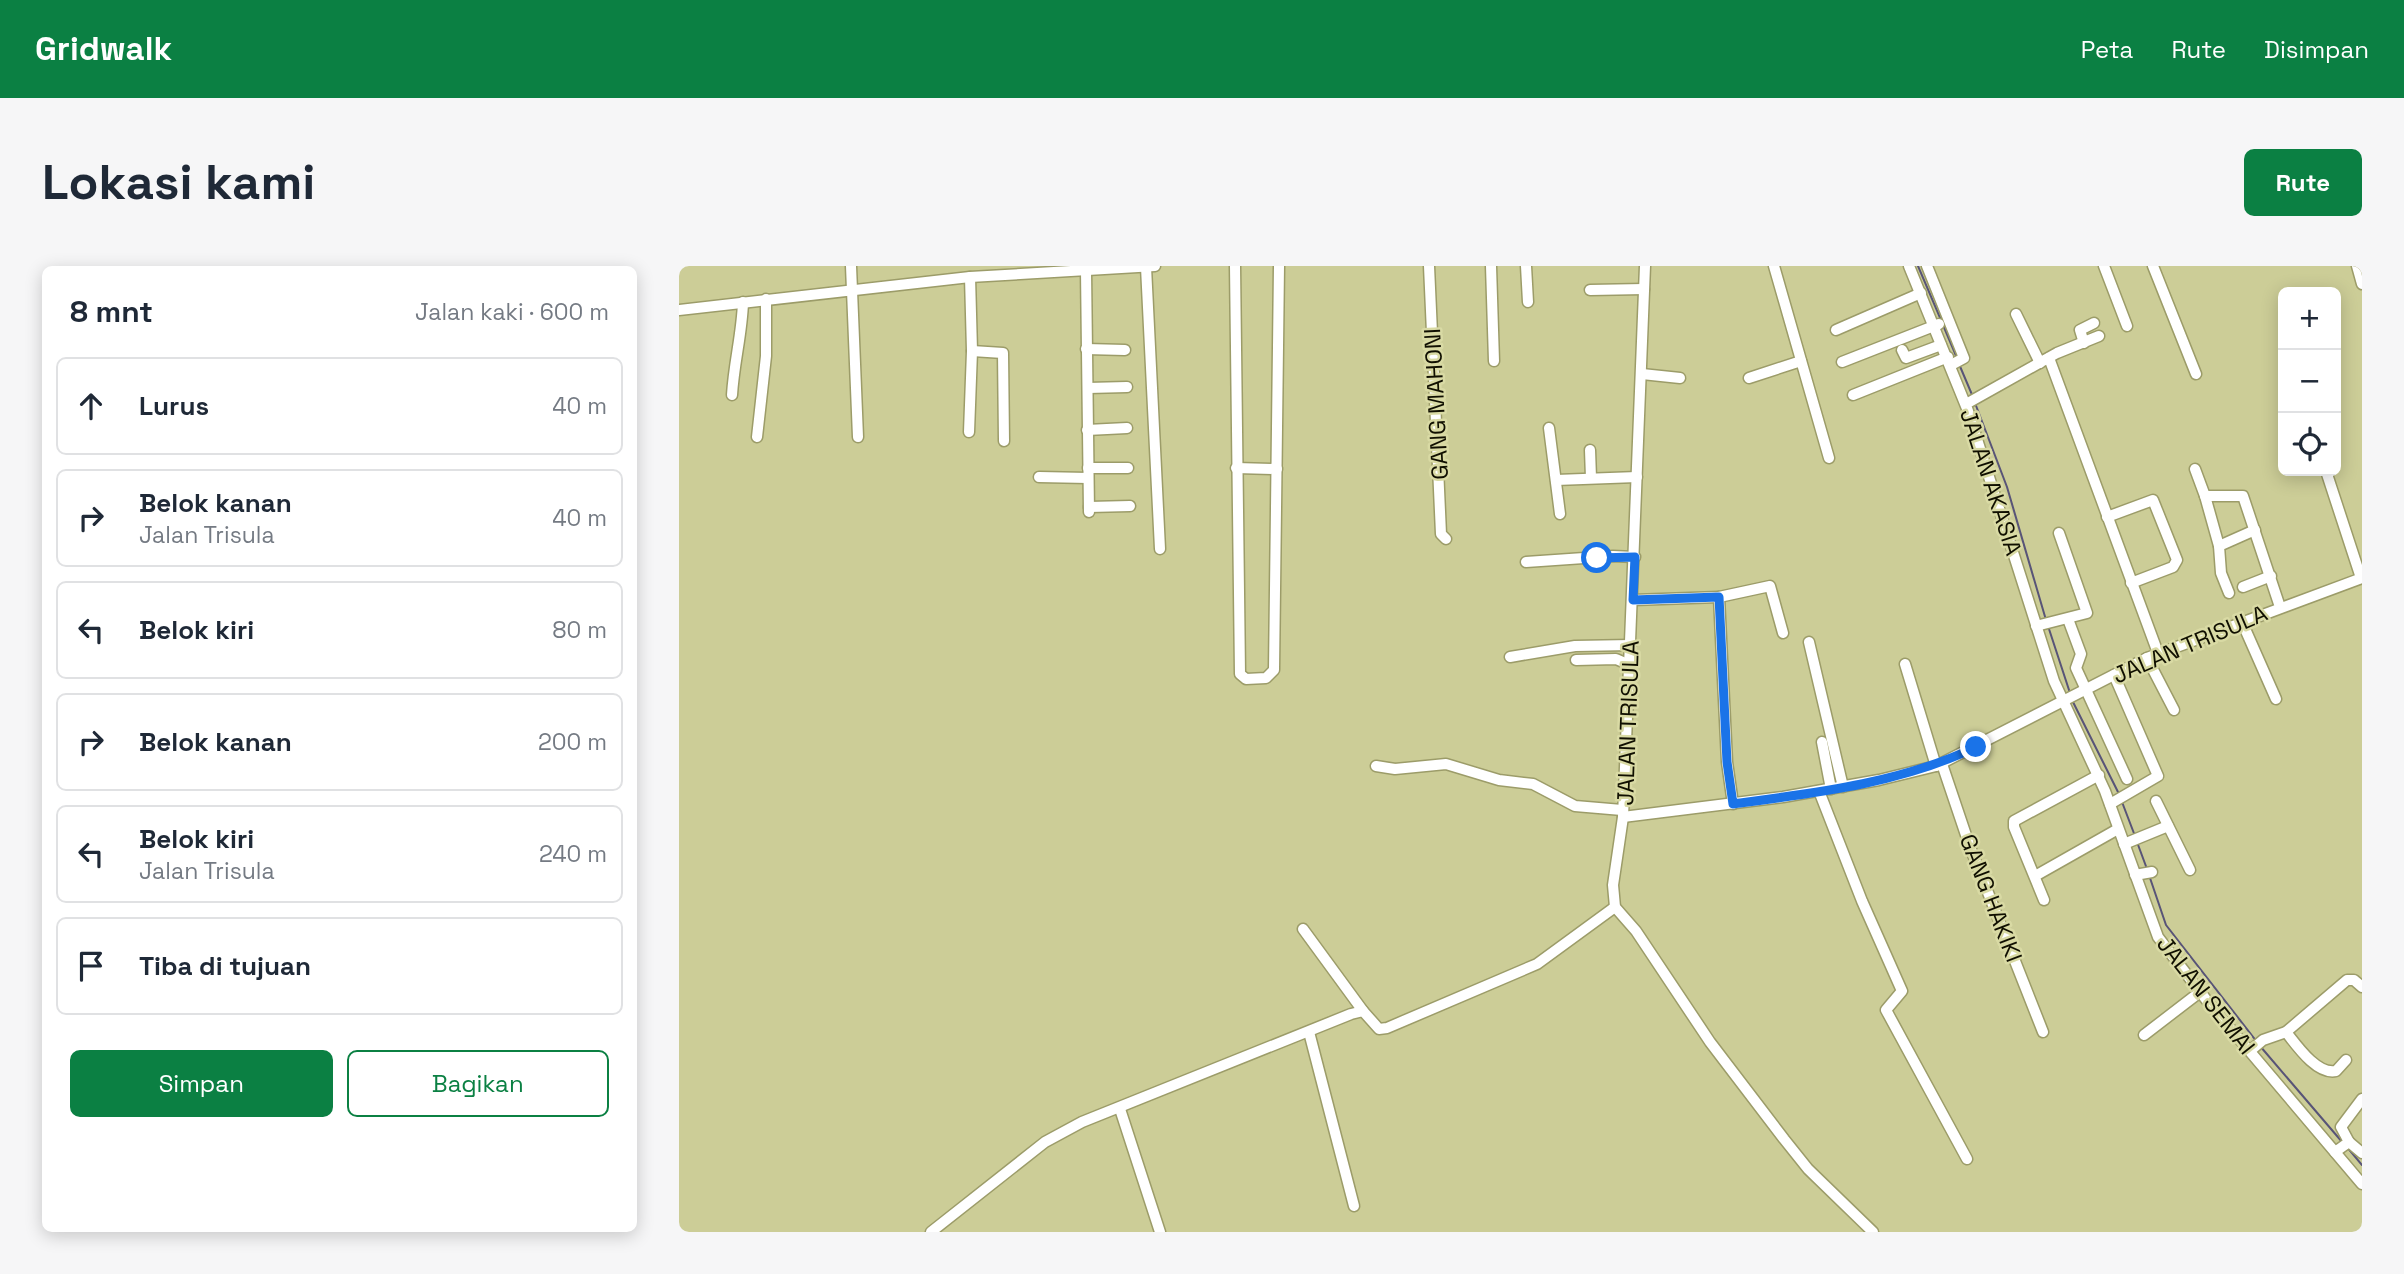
<!DOCTYPE html>
<html lang="id">
<head>
<meta charset="utf-8">
<style>
  body { margin:0; font-family:"Space Grotesk",sans-serif; background:#f6f6f7; color:#1f2937 }
  .controls { position:absolute; right:21px; top:21px; display:grid; overflow:hidden; border-radius:10px; box-shadow:0 4px 18px #0003 }
  .controls button { width:63px; height:63px; display:grid; place-items:center; padding:0; border:0; border-bottom:2px solid #e0e1e3; background:#fff; color:#1f2937; font:35px sans-serif }
  .stop { position:absolute; width:21px; height:21px; margin:-16px; border:5px solid #1a73e8; border-radius:50%; background:#fff }
  .stop.end { background:#1a73e8; border-color:#fff; box-shadow:0 2px 7px #0008 }
  .list { margin:0; padding:0; list-style:none }
  h2 { display:flex; justify-content:space-between; align-items:center; height:91px; margin:0; padding:0 28px; font-size:30px }
  h2 small { font-size:23px; font-weight:400; color:#747a83 }
  .list li { display:grid; grid-template-columns:46px 1fr auto; gap:21px; align-items:center; box-sizing:border-box; height:98px; margin:0 14px 14px; padding:0 14px; border:2px solid #e0e1e3; border-radius:10px }
  .list b { display:block; font-size:26px; white-space:nowrap }
  .list p { margin:0; font-size:23px; white-space:nowrap; color:#747a83 }
  .list em { font-size:23px; font-style:normal; color:#747a83 }
  .actions { display:flex; gap:14px; padding:21px 28px }
  .actions a { flex:1; padding:16px 0; border:2px solid #0b8043; border-radius:10px; text-align:center; font-size:24px; color:#0b8043 }
  .actions .main { background:#0b8043; color:#fff }
  .icon { flex:none; width:38px; height:38px; fill:none; stroke:currentColor; stroke-width:2; stroke-linecap:round; stroke-linejoin:round }
  .map { position:relative; flex:none; width:1683px; height:966px; overflow:hidden; border-radius:10px }
  header { display:flex; align-items:center; gap:42px; box-sizing:border-box; height:98px; padding:0 35px; background:#0b8043; color:#fff }
  header strong { font-size:33px }
  nav { display:flex; gap:38px; margin-inline-start:auto; font-size:24px }
  .intro { display:flex; align-items:center; justify-content:space-between; box-sizing:border-box; height:168px; padding:0 42px }
  h1 { margin:0; font-size:49px }
  .button { padding:18px 32px; border-radius:10px; background:#0b8043; color:#fff; font-size:24px; font-weight:700 }
  main { display:flex; gap:42px; padding:0 42px }
  aside { flex:1; background:#fff; border-radius:10px; box-shadow:0 4px 18px #0003 }
  .map>svg:first-child { display:block }
  .lines { fill:none; stroke-linecap:round; stroke-linejoin:round }
  .stream { stroke:#585477; stroke-width:2 }
  .minor-casing { stroke:#9c9c69; stroke-width:13 }
  .minor { stroke:#fff; stroke-width:10 }
  .route { stroke:#1a73e8; stroke-width:9 }
  .labels { text-anchor:middle; dominant-baseline:central; stroke-width:5; stroke-linejoin:round; paint-order:stroke }
  .street-label { font-size:23px; fill:#100f00; stroke:#d9daa4 }
</style>
</head>
<body>
<header>
<strong>Gridwalk</strong>
<nav><a>Peta</a><a>Rute</a><a>Disimpan</a></nav>
</header>
<div class="intro"><h1>Lokasi kami</h1><a class="button">Rute</a></div>
<main>
<aside>
<h2>8 mnt<small>Jalan kaki · 600 m</small></h2>
<ul class="list">
<li><svg class="icon" aria-label="ahead" viewBox="0 0 24 24"><path d="M12 20V5M6 11l6-6 6 6"/></svg><div><b>Lurus</b></div><em>40 m</em></li>
<li><svg class="icon" aria-label="right" viewBox="0 0 24 24"><path d="M7 20v-9h11M14 6l5 5-5 5"/></svg><div><b>Belok kanan</b><p>Jalan Trisula</p></div><em>40 m</em></li>
<li><svg class="icon" aria-label="left" viewBox="0 0 24 24"><path d="M17 20v-9H6M10 6l-5 5 5 5"/></svg><div><b>Belok kiri</b></div><em>80 m</em></li>
<li><svg class="icon" aria-label="right" viewBox="0 0 24 24"><path d="M7 20v-9h11M14 6l5 5-5 5"/></svg><div><b>Belok kanan</b></div><em>200 m</em></li>
<li><svg class="icon" aria-label="left" viewBox="0 0 24 24"><path d="M17 20v-9H6M10 6l-5 5 5 5"/></svg><div><b>Belok kiri</b><p>Jalan Trisula</p></div><em>240 m</em></li>
<li><svg class="icon" aria-label="arrive" viewBox="0 0 24 24"><path d="M6 21V4h12l-3 4 3 4H6"/></svg><div><b>Tiba di tujuan</b></div></li>
</ul>
<div class="actions"><a class="main">Simpan</a><a>Bagikan</a></div>
</aside>
<div class="map">
<svg width="1683" height="966" viewBox="0 0 1683 966">
  <rect width="100%" height="100%" fill="#cccd97"/>
  <g class="lines">
    <g class="stream">
      <polyline points="1239,0 1262,54"/>
      <polyline points="1264,59 1278,92"/>
      <polyline points="1280,98 1294,131"/>
      <polyline points="1296,137 1328,221 1367,354"/>
      <polyline points="1370,363 1391,427"/>
      <polyline points="1394,436 1440,528"/>
      <polyline points="1443,536 1456,570"/>
      <polyline points="1458,576 1468,603"/>
      <polyline points="1471,612 1487,659 1578,776"/>
      <polyline points="1581,780 1664,877"/>
      <polyline points="1668,881 1683,899"/>
    </g>
    <defs>
      <g id="minor">
        <polyline points="172,0 179,171"/>
        <polyline points="556,0 561,408 567,413 587,412 595,404 600,0"/>
        <polyline points="750,0 762,268 767,273"/>
        <polyline points="812,0 815,95"/>
        <polyline points="847,0 849,36"/>
        <polyline points="966,0 944,551 934,619 936,641 957,665 1031,776 1105,873 1129,903 1194,966"/>
        <polyline points="1095,0 1150,192"/>
        <polyline points="1230,0 1289,145 1375,415 1426,525 1479,671 1529,736 1683,918"/>
        <polyline points="1248,0 1285,92 1272,99"/>
        <polyline points="1425,0 1448,60"/>
        <polyline points="1474,0 1517,108"/>
        <polyline points="1678,0 1683,18"/>
        <polyline points="467,1 481,283"/>
        <polyline points="407,5 410,246"/>
        <polyline points="911,24 965,23"/>
        <polyline points="0,44 291,11 476,0"/>
        <polyline points="1337,48 1361,97"/>
        <polyline points="1157,64 1242,27"/>
        <polyline points="1405,77 1401,64 1415,57"/>
        <polyline points="407,83 446,84"/>
        <polyline points="1223,84 1227,92 1262,79"/>
        <polyline points="293,85 324,87 325,175"/>
        <polyline points="1370,92 1479,387"/>
        <polyline points="1163,96 1260,58"/>
        <polyline points="963,108 1001,112"/>
        <polyline points="1070,112 1122,95"/>
        <polyline points="409,122 448,121"/>
        <path d="M53,129c2,-33 10,-61 11,-93"/>
        <polyline points="1174,129 1269,91"/>
        <polyline points="1287,138 1378,87 1420,70"/>
        <polyline points="870,162 881,248"/>
        <polyline points="408,164 448,162"/>
        <polyline points="290,166 293,85 291,11"/>
        <polyline points="78,171 87,90 87,33"/>
        <polyline points="911,184 912,212"/>
        <polyline points="409,202 449,202"/>
        <polyline points="557,202 598,203"/>
        <polyline points="1516,203 1526,230 1564,230 1601,341"/>
        <polyline points="1647,205 1682,312"/>
        <polyline points="360,211 409,212"/>
        <polyline points="877,214 958,211"/>
        <polyline points="1526,230 1540,280"/>
        <polyline points="410,241 451,240"/>
        <polyline points="1428,251 1474,234 1498,294 1494,301 1452,317"/>
        <polyline points="847,296 934,290 956,291"/>
        <polyline points="1564,321 1592,310"/>
        <polyline points="1550,327 1542,307 1540,280 1576,264"/>
        <polyline points="1040,331 1048,496 1054,538"/>
        <polyline points="954,334 1040,331 1091,320 1104,367"/>
        <polyline points="1389,353 1402,388 1397,402 1448,513"/>
        <polyline points="1563,356 1597,433"/>
        <polyline points="1357,360 1408,347 1380,267"/>
        <polyline points="1130,376 1164,521"/>
        <polyline points="831,391 896,380 952,379"/>
        <polyline points="1468,392 1495,444"/>
        <polyline points="897,394 937,393 951,399"/>
        <polyline points="1226,398 1257,500"/>
        <polyline points="1143,476 1152,523"/>
        <polyline points="1263,498 1291,581 1364,766"/>
        <polyline points="697,500 716,503 767,498 820,514 854,518 896,540 943,544"/>
        <polyline points="1140,525 1183,635 1223,725 1207,744 1288,893"/>
        <polyline points="1477,535 1511,604"/>
        <polyline points="1431,538 1479,510 1435,409"/>
        <polyline points="944,551 1104,531 1200,514 1257,500 1468,392 1683,312"/>
        <polyline points="1445,578 1489,560"/>
        <polyline points="1456,609 1473,606"/>
        <polyline points="1356,610 1439,563"/>
        <polyline points="1365,634 1335,561 1335,555 1420,509"/>
        <polyline points="624,663 684,745"/>
        <polyline points="630,766 675,940"/>
        <path d="M1607,766c11,14 31,43 50,39l10,-11"/>
        <polyline points="1465,769 1521,726"/>
        <polyline points="1571,785 1584,774 1607,766 1668,714 1675,714 1683,721"/>
        <polyline points="441,843 481,966"/>
        <polyline points="1670,876 1683,887"/>
        <polyline points="1656,886 1670,876 1662,861 1683,833"/>
        <polyline points="252,966 366,876 403,856 672,748 684,745 700,763 708,762 858,698 936,641"/>
      </g>
    </defs>
    <use href="#minor" class="minor-casing"/>
    <use href="#minor" class="minor"/>
  </g>
  <g class="lines">
    <path class="route" d="M918,292l38,-1 -2,43 86,-3 8,165 6,42c83,-11 168,-21 243,-57"/>
  </g>
  <g class="labels">
    <g class="street-label">
      <text transform="translate(757 138) rotate(-93)">GANG MAHONI</text>
      <text transform="translate(1312 216) rotate(72)">JALAN AKASIA</text>
      <text transform="translate(1511 378) rotate(-23)">JALAN TRISULA</text>
      <text transform="translate(949 457) rotate(-88)">JALAN TRISULA</text>
      <text transform="translate(1312 632) rotate(69)">GANG HAKIKI</text>
      <text transform="translate(1527 729) rotate(52)">JALAN SEMAI</text>
    </g>
  </g>
</svg>
<div class="controls">
<button>+</button>
<button>−</button>
<button><svg class="icon" aria-label="locate" viewBox="0 0 24 24"><circle cx="12" cy="12" r="6"/><path d="M12 2v4M12 18v4M2 12h4M18 12h4"/></svg></button>
</div>
<div class="stop" style="left:918px;top:292px"></div>
<div class="stop end" style="left:1297px;top:481px"></div>
</div>
</main>
</body>
</html>
